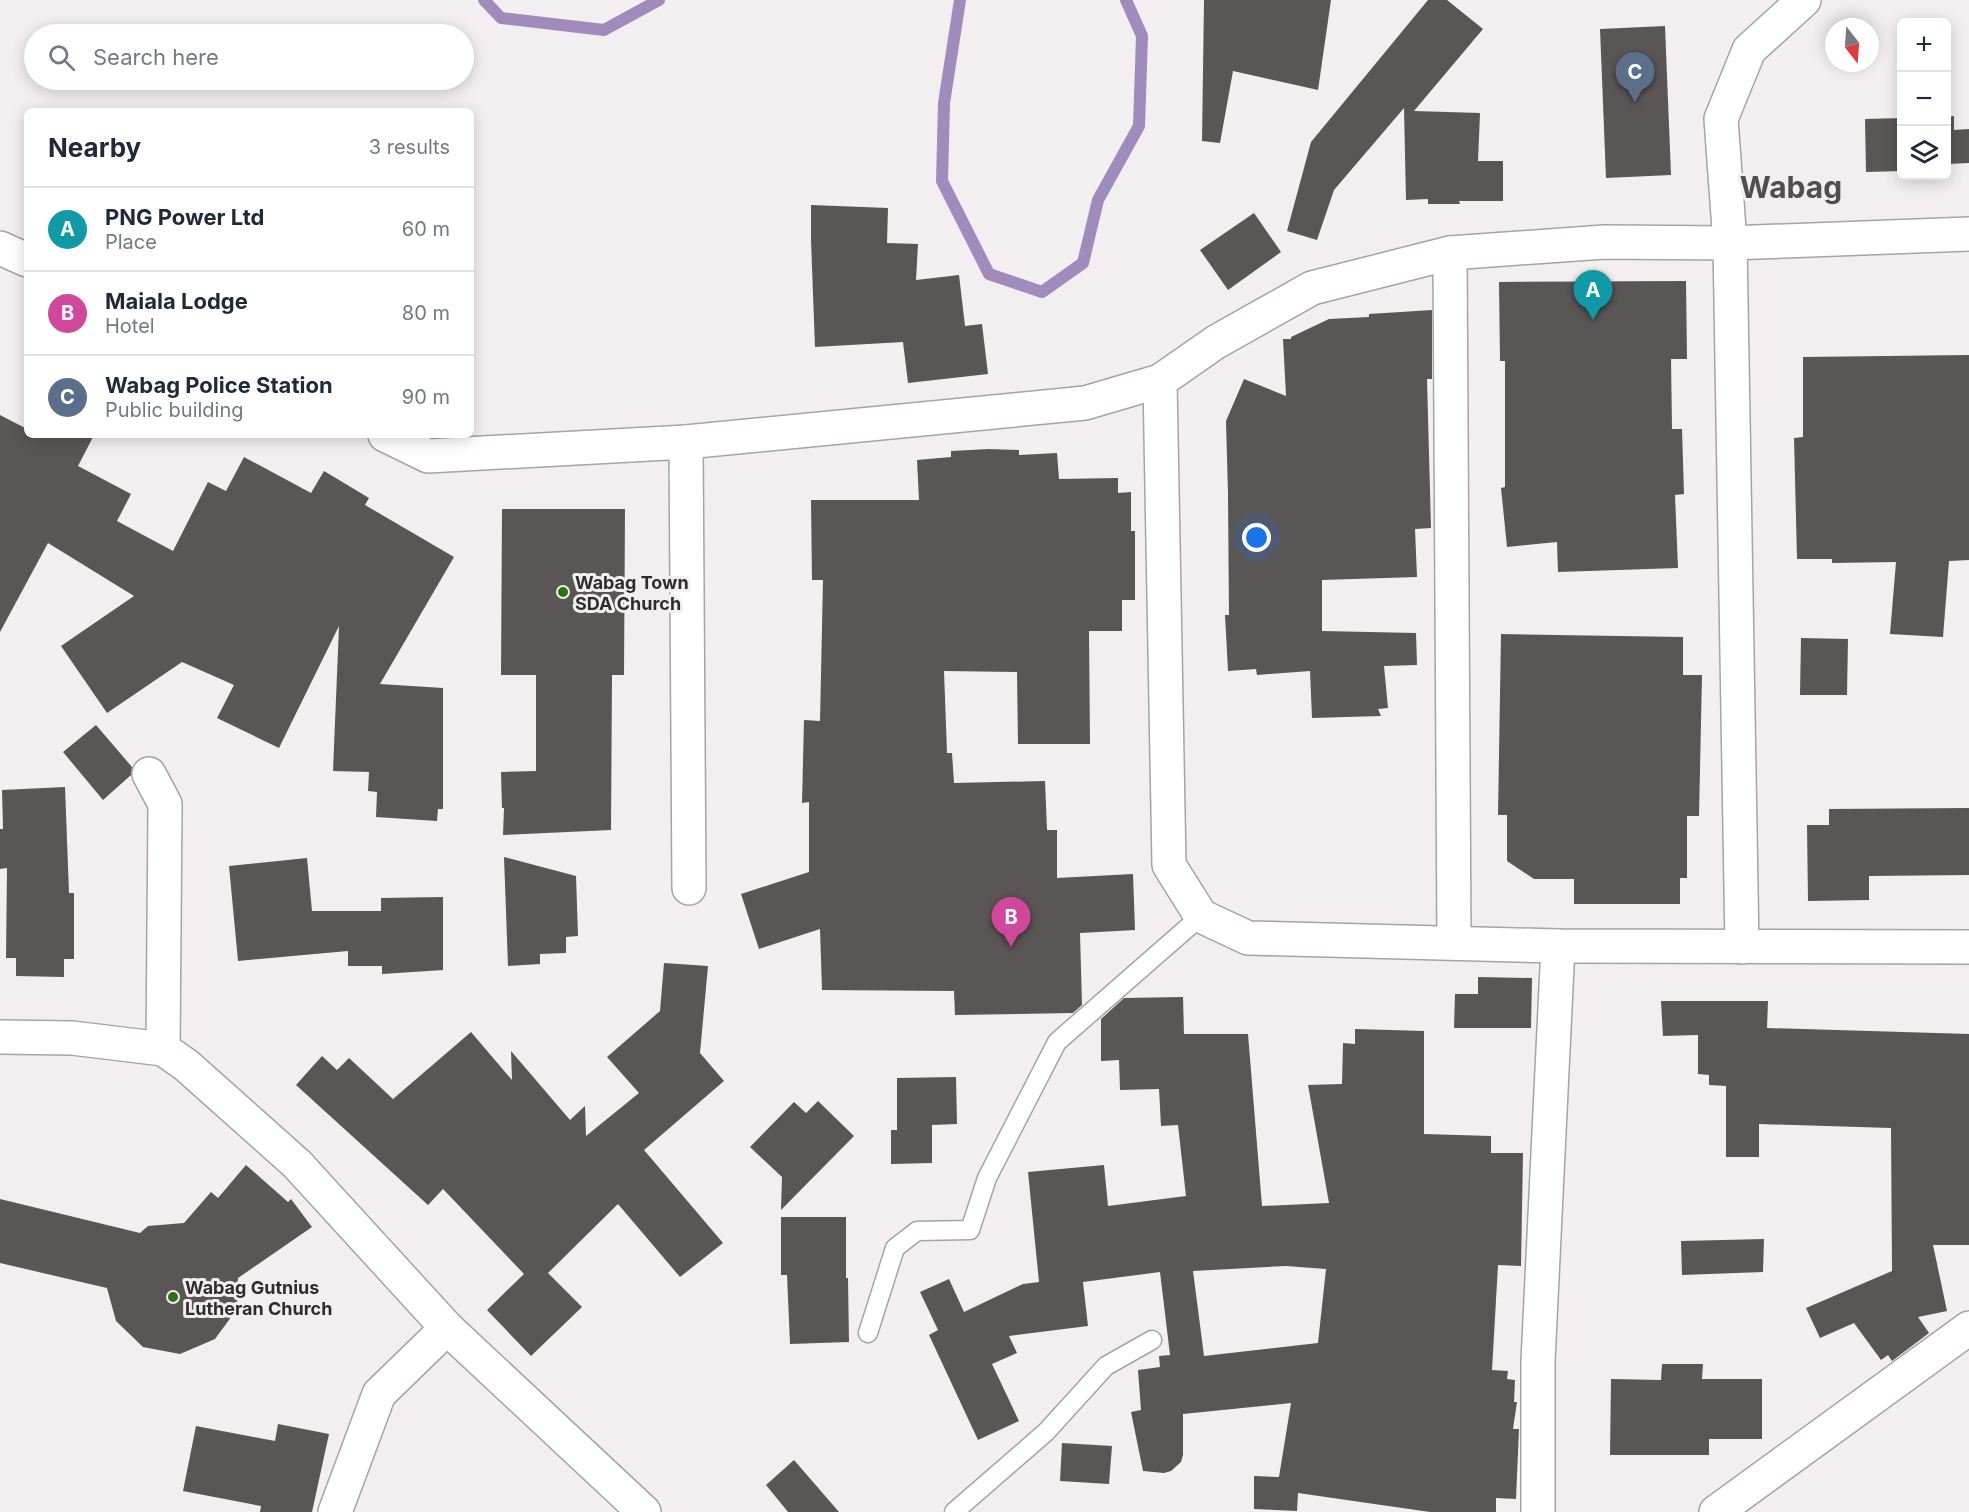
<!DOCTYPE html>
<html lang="en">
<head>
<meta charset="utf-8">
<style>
  body { margin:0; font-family:Inter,sans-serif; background:#f6f6f7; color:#1f2937 }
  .controls { position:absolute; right:18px; top:18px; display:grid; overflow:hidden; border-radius:9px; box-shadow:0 3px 15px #0003 }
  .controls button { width:54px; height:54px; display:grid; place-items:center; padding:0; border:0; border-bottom:2px solid #e0e1e3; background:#fff; color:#1f2937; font:30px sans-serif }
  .compass { position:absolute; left:1825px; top:18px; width:54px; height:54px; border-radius:50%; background:#fff; box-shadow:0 3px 15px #0003; rotate:163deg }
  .you { position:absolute; left:1257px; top:538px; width:21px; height:21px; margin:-15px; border:4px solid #fff; border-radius:50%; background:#1a73e8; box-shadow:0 0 0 9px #1a73e833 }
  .badge { display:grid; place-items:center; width:39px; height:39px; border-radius:50%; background:#7c3aed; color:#fff; font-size:20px; font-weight:700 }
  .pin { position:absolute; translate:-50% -50px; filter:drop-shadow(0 2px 3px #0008) }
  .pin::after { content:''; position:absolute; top:32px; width:21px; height:18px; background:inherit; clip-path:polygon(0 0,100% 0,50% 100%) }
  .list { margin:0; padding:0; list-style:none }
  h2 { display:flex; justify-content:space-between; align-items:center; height:78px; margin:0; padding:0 24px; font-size:26px }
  h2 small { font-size:20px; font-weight:400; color:#747a83 }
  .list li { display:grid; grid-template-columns:39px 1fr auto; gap:18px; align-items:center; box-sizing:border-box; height:84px; padding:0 24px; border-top:2px solid #e0e1e3 }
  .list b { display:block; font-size:22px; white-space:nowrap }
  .list p { margin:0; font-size:20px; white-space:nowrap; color:#747a83 }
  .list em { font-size:20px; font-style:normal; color:#747a83 }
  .icon { flex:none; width:33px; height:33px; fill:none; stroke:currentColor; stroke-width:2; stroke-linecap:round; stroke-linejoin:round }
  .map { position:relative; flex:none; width:1969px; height:1512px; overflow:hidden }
  .search { position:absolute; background:#fff; box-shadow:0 3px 15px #0003; left:24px; top:24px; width:450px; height:66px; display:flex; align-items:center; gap:15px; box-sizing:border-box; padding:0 21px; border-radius:33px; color:#747a83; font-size:22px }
  .panel { position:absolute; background:#fff; box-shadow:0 3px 15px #0003; left:24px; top:108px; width:450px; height:330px; border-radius:9px }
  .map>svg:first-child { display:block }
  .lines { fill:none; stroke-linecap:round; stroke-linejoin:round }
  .stream { stroke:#9f8cbd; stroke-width:12 }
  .building { fill:#595655; fill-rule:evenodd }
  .service-casing { stroke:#a7a3a4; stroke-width:21 }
  .minor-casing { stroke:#a7a3a4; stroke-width:36 }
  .tertiary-casing { stroke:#a7a3a4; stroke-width:36 }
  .service { stroke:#fff; stroke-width:18 }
  .minor { stroke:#fff; stroke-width:33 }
  .tertiary { stroke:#fff; stroke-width:33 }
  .poi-dot { fill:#2d7312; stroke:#f3eff0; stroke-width:2 }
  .labels { text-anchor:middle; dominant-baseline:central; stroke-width:6; stroke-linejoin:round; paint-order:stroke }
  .poi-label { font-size:18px; font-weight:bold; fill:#2e2d2d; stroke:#f3eff0; text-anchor:start }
  .town-label { font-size:30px; font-weight:bold; fill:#514e4f; stroke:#f3eff0 }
</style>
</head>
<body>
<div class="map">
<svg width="1969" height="1512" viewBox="0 0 1969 1512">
  <rect width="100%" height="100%" fill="#f3eff0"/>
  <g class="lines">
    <g class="stream">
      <polyline points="484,0 501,18 604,30 659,0"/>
      <polyline points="960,0 944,103 942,181 989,274 1042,292 1083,263 1098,200 1139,126 1142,36 1126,0"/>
    </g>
  </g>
  <g class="building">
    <polygon points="1204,0 1331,0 1318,90 1233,71 1220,143 1202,141"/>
    <polygon points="1428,0 1447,0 1483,29 1414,111 1480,113 1478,161 1503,161 1503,201 1459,201 1460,204 1428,204 1428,199 1406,200 1404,108 1334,190 1317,240 1287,231 1311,142"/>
    <polygon points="1665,26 1671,175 1606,178 1600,29"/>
    <polygon points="1954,116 1954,130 1969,129 1969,163 1947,164 1947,117"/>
    <polygon points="1902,118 1902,171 1866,172 1865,119"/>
    <polygon points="811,205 888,208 887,243 918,244 916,280 959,275 965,326 982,324 988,374 908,383 903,342 815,347 811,240"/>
    <polygon points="1254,213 1281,252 1228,290 1200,250"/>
    <polygon points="1686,281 1687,359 1671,359 1672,429 1682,429 1684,494 1675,495 1678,568 1558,572 1557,542 1507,547 1501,488 1505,487 1505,361 1500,361 1499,282"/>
    <polygon points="1432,310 1432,379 1427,379 1431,528 1415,529 1417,577 1322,580 1322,631 1416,633 1417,665 1384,666 1388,708 1378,709 1381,716 1312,718 1310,671 1257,675 1256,669 1228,671 1225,615 1229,615 1228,494 1226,421 1244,379 1286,396 1283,339 1291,339 1291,337 1329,319 1369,317 1369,314"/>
    <polygon points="1969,355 1969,560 1949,561 1943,637 1890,634 1896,562 1832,563 1832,559 1797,559 1794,438 1803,437 1803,357"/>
    <polygon points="0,415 27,429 27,435 94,435 78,466 131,494 117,521 173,551 208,482 226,491 244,457 311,493 324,471 369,498 365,505 454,557 380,684 443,688 443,809 438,809 437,821 376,817 377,792 368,791 369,772 333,771 339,626 279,748 217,718 234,685 182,662 107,713 61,646 134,596 48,543 0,632"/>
    <polygon points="989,449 1019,450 1019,455 1057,453 1059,479 1118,478 1118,493 1131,492 1131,531 1135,531 1135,600 1122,600 1122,631 1089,631 1090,744 1018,744 1017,672 944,671 947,753 952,753 954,783 1045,781 1047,830 1057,830 1057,878 1133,874 1135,930 1080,933 1082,1005 1073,1013 955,1015 954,991 822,990 820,929 759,949 741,894 809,872 809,802 802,803 804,720 820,721 823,580 812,580 811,500 919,500 917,460 951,457 951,451"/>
    <polygon points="502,509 625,509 624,675 612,675 611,830 503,835 504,808 502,808 501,772 536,771 536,675 501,675"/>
    <polygon points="1501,634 1683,637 1683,675 1702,675 1699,816 1687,816 1687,878 1680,878 1680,904 1574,904 1574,879 1534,879 1507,861 1507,815 1498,815"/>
    <polygon points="1801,638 1848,639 1847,695 1800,695"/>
    <polygon points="96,725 132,767 131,775 103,800 63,752"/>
    <polygon points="65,787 69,893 74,893 74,959 64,959 64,977 16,976 16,958 6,958 7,868 0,869 0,829 3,829 2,790"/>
    <polygon points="1969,808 1969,875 1869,876 1869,900 1808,901 1807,825 1829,825 1829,809"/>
    <polygon points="504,857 576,876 578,936 566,937 566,953 540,954 540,964 508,966"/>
    <polygon points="307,858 312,911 381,911 381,898 443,897 443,970 382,974 382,966 348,966 348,951 238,961 229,866"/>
    <polygon points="664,963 708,966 700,1053 724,1081 644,1150 723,1243 680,1277 618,1204 548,1273 582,1307 531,1356 487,1310 524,1274 443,1189 428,1205 296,1085 322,1056 337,1070 349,1058 393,1099 471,1032 512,1080 511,1051 570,1120 585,1106 586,1136 639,1093 607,1057 660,1011"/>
    <polygon points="1478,977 1532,978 1531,1028 1454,1028 1455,994 1478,994"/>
    <path d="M1183,997l1,37h64l14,172 67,-3 -21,-118 34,-1 1,-41 12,1v-15l69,2v103l67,2v17h32l-2,113 -23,-1 -6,105 16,1 -1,8 8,1 -1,22h3l-4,27h6l-3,70 -20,-1v14h-66l-132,-19 -1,18 -43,-2v-33l25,1 12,-74 -108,11v41l-2,7 -10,9 -7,2 -21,-2 -12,-59 10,-2 -3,-40 22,-3 -1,-11 11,-1 -10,-83 -77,10 5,44 -79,10 8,17 -25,11 27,57 -41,19 -49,-105 9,-5 -18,-38 29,-13 15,33 59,-28 16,-2 -11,-110 76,-7 4,41 78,-10 -8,-71 -17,1 -2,-37 -39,1 -1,-30 -18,1v-42l23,-21zM1286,1266l40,3 -8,74 -114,13 -11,-85z"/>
    <polygon points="1661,1001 1768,1001 1767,1028 1969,1034 1969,1245 1933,1245 1947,1311 1918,1317 1929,1333 1892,1361 1888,1355 1881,1360 1854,1323 1820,1338 1806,1308 1892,1271 1891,1128 1759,1124 1759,1157 1726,1157 1726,1086 1709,1085 1709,1075 1698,1074 1698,1035 1663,1036"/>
    <polygon points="956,1077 957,1124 932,1125 932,1163 891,1164 891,1130 897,1130 897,1078"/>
    <polygon points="818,1101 854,1136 781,1210 782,1177 750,1147 794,1102 806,1113"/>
    <polygon points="246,1165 288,1202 291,1199 312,1227 238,1278 237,1309 215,1339 180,1354 143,1347 116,1321 107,1288 0,1263 0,1199 140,1233 148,1226 184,1223 211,1192 218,1198"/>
    <polygon points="781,1217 846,1217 846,1278 848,1278 849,1342 790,1344 787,1275 781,1275"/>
    <polygon points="1764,1239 1763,1272 1682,1275 1681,1241"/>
    <polygon points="1662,1364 1703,1364 1702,1379 1762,1379 1762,1439 1709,1439 1709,1455 1610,1455 1611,1379 1661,1380"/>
    <polygon points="278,1424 329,1434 312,1512 260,1512 261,1506 183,1491 196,1426 275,1441"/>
    <polygon points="1062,1443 1112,1446 1109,1484 1060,1481"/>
    <polygon points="794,1460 839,1512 788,1512 766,1485"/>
  </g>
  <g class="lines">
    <defs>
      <g id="service">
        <polyline points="868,1333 895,1248 917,1231 970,1230 987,1178 1057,1042 1201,916"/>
        <polyline points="954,1512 1046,1432 1106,1366 1152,1340"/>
      </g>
      <g id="minor">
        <polyline points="1730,243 1742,947"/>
        <polyline points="1450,253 1454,943"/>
        <polyline points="1160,381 1169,865 1201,916 1248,938 1558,946 1969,947"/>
        <polyline points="686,442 689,888"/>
        <polyline points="149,774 165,804 163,1049"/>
        <polyline points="335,1512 379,1394 447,1328"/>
        <polyline points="1538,1512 1538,1361 1558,946"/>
      </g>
      <g id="tertiary">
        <polyline points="1730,243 1721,119 1749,50 1804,0"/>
        <polyline points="0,248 27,260"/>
        <polyline points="385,435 428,456 686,442 1085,403 1160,381 1216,342 1312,288 1450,253 1604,242 1730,243 1969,234"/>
        <polyline points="0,1037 72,1038 163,1049 186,1065 297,1164 447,1328 644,1512"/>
        <polyline points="1716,1512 1969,1328"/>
      </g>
    </defs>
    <use href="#service" class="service-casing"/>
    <use href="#minor" class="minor-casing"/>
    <use href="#tertiary" class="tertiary-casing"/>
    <use href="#service" class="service"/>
    <use href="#minor" class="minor"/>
    <use href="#tertiary" class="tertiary"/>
  </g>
  <g class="poi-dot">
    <circle cx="563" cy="592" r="6"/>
    <circle cx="173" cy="1297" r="6"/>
  </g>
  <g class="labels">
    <g class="poi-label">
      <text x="575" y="582">Wabag Town<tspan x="575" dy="21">SDA Church</tspan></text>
      <text x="185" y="1287">Wabag Gutnius<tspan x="185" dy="21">Lutheran Church</tspan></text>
    </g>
    <g class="town-label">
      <text x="1791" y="187">Wabag</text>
    </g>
  </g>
</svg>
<div class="controls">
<button>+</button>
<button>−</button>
<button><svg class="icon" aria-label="layers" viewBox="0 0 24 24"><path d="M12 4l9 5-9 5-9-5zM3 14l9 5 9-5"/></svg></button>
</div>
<svg class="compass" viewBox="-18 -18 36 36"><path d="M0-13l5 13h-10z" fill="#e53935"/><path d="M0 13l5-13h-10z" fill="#747a83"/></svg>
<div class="you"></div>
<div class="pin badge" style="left:1593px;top:320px;background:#0f9aa8">A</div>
<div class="pin badge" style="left:1011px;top:947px;background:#d1479c">B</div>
<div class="pin badge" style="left:1635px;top:102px;background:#5c6f8a">C</div>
<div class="search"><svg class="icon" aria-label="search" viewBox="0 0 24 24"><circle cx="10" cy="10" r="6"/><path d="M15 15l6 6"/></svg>Search here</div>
<section class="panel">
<h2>Nearby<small>3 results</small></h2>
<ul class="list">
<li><span class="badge" style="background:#0f9aa8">A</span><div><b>PNG Power Ltd</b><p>Place</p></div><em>60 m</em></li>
<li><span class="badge" style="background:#d1479c">B</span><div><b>Maiala Lodge</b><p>Hotel</p></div><em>80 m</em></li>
<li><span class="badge" style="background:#5c6f8a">C</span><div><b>Wabag Police Station</b><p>Public building</p></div><em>90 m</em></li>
</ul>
</section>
</div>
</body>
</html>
